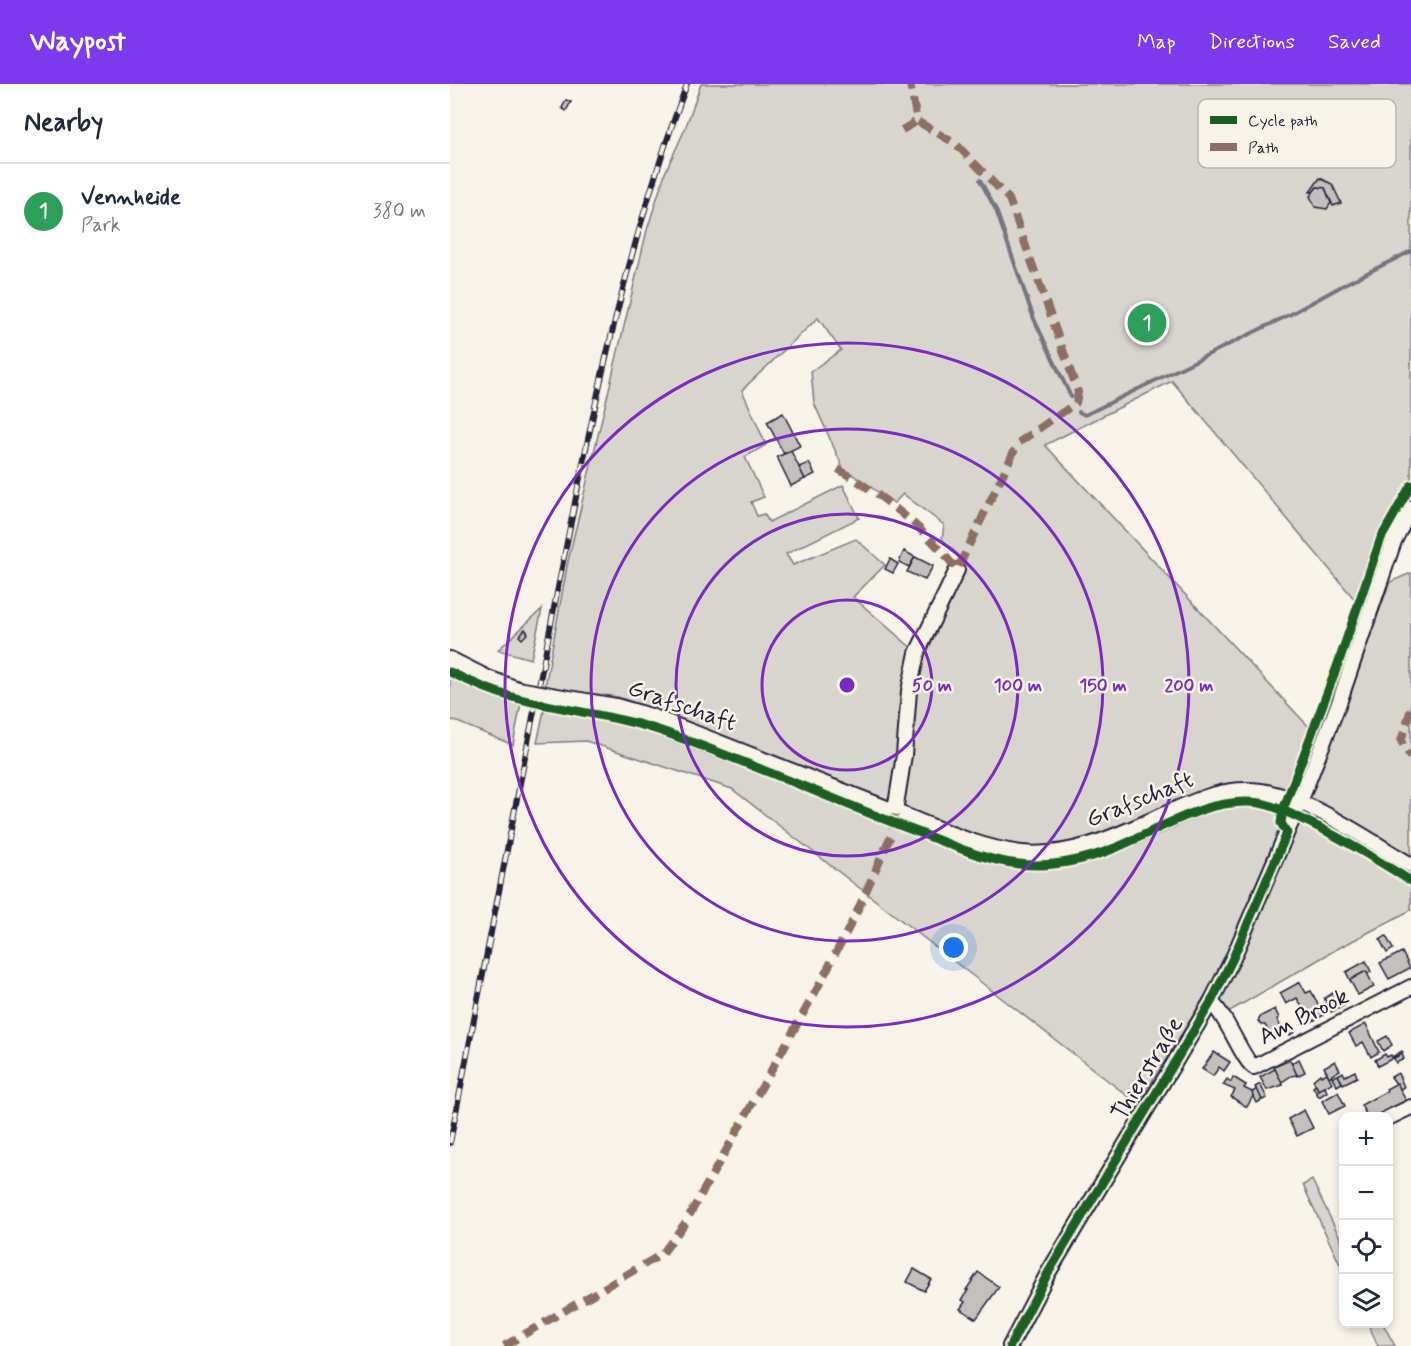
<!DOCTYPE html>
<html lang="en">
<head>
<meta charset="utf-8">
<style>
  body { margin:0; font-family:Mynerve,sans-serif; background:#f2f2f3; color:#1f2937 }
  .controls { position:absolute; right:18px; bottom:18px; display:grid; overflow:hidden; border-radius:12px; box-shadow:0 3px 9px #0003 }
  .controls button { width:54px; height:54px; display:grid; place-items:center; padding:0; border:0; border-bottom:2px solid #e0e1e3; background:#fff; color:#1f2937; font:30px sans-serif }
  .you { position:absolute; left:504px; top:864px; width:21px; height:21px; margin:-15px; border:4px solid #fff; border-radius:50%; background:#1a73e8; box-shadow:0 0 0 9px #1a73e833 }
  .badge { display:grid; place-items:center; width:39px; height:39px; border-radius:50%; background:#7c3aed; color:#fff; font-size:20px; font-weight:700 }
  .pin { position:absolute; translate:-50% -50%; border:3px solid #fff; box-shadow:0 2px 6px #0006 }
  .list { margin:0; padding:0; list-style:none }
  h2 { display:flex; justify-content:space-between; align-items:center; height:78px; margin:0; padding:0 24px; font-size:26px }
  h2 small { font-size:20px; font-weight:400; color:#747a83 }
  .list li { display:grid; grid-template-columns:39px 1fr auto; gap:18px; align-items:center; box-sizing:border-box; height:96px; padding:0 24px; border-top:2px solid #e0e1e3 }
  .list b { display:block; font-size:22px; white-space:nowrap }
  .list p { margin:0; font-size:20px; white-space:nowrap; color:#747a83 }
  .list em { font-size:20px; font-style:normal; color:#747a83 }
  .icon { flex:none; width:33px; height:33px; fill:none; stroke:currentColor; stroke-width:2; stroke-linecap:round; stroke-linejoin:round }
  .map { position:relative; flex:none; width:961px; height:1262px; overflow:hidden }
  header { display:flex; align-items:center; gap:36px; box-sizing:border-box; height:84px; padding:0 30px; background:#7c3aed; color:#fff }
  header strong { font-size:28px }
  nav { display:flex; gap:33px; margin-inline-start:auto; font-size:21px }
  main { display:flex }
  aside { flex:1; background:#fff }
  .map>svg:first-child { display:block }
  .green { fill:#d8d5cf; stroke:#7d7c85; stroke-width:1.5; fill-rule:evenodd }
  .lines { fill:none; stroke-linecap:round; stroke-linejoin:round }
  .stream { stroke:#76747f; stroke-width:4 }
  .building { fill:#c2bfbd; stroke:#22223b; stroke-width:1.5 }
  .minor-casing { stroke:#22223b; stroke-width:18 }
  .minor { stroke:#f7f3e8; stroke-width:14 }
  .rail-casing { stroke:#22223b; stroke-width:6 }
  .rail { stroke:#f7f3e8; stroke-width:4; stroke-dasharray:11; stroke-linecap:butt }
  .minor-bridge-casing { stroke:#22223b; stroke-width:18; stroke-linecap:butt }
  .minor-bridge { stroke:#f7f3e8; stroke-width:14 }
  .quiet { stroke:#8d6e63; stroke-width:8; stroke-dasharray:15 8; stroke-linecap:butt }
  .cycleway-casing { stroke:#f7f3e8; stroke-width:13 }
  .cycleway { stroke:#1b5e20; stroke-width:9 }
  .ring { fill:none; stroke:#7b2cbf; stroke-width:3 }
  .labels { text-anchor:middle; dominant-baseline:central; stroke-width:5; stroke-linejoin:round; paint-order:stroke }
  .street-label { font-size:24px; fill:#22223b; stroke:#f7f3e8 }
  .key { fill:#f7f3e8; stroke:#b7b4b4; stroke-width:1.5 }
  .key-label { font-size:16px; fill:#22223b }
  .centre { fill:#7b2cbf; stroke:#f7f3e8; stroke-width:3 }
  .ring-label { font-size:18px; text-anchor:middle; font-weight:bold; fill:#7b2cbf; stroke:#f7f3e8; stroke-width:5; stroke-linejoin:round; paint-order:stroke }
</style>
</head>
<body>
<header>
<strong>Waypost</strong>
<nav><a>Map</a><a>Directions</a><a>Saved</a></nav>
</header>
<main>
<aside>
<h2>Nearby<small></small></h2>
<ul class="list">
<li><span class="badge" style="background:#2e9e5b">1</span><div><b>Vennheide</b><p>Park</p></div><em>380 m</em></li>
</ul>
</aside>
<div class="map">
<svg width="961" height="1262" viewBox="0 0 961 1262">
  <rect width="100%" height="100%" fill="#f7f3e8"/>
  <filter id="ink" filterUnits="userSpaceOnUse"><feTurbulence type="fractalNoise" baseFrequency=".0167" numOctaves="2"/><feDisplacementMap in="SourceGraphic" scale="12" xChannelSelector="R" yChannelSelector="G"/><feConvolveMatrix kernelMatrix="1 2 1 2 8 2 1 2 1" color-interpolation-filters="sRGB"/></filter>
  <g filter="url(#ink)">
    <g class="green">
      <path d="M251,0h710v394l-32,54 -23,69 -184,-220 -127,64 264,282 -25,64c-12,-3 -25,-8 -37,-8 -52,-1 -116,46 -168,60 -26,7 -52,3 -78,1l-383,-147 -73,-10 23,-126 79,-331 18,-57 20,-44zM368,234l23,32 -30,21 3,32 29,65 51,35 9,-9 41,31 -2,14 23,23 -43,95 -69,-60 32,-32 -29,-26 -63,26 -7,-11 73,-36 -16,-33 -74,37 -5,-8 -7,2 -6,-14 13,-5 -19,-40 21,-12 -24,-55z"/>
      <polygon points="961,489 961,826 887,865 773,931 765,922 860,713 940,498"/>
      <polygon points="92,525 81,575 48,566"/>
      <polygon points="0,592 71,619 63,661 0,635"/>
      <path d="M95,622l72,14 387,147c41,1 78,-1 117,-16 44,-16 86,-47 134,-45 8,1 16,4 23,5v12l5,8 -53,125 -92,148 -406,-315 -146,-48 -49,2z"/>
      <polygon points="862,1096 893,1160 893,1187 853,1101"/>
      <polygon points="918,1240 933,1240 945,1262 928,1262"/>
    </g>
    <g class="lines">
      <g class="stream">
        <polyline points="530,96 546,126 584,235 621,313"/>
        <polyline points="629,328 635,331 841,230 899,198 961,167"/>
      </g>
    </g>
    <g class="building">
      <polygon points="116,16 121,18 116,27 112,24"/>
      <polygon points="870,94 882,100 891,119 883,122 875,104 867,103 863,108 860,108"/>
      <polygon points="867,103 875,104 881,119 877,125 865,123 860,112"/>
      <polygon points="333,329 350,362 334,370 317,338"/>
      <polygon points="341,367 355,395 341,402 327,373"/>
      <polygon points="359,379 365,390 355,395 349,383"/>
      <polygon points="454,467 465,473 459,483 449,478"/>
      <polygon points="465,473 483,482 475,496 457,488"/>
      <polygon points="440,475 448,480 443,489 435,485"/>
      <polygon points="75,545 78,549 72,555 69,552"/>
      <polygon points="936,852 943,865 937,869 930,856"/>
      <polygon points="952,868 960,884 939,895 930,879"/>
      <polygon points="916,877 921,888 917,890 916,887 900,896 896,888"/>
      <polygon points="916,887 924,903 908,911 900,896"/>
      <polygon points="850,898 856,909 861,907 874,931 861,938 847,914 836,920 830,909"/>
      <polygon points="889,908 895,921 890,924 883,909"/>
      <polygon points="883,909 890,924 881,928 874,914"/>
      <polygon points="825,925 829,934 827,935 834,950 823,956 815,941 811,941 808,937 811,932"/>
      <polygon points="840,939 845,948 840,951 835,942"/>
      <polygon points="916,940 929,968 921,973 913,958 906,962 899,949"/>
      <polygon points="937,952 942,961 933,967 928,957"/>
      <polygon points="952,967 953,969 928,982 925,976 935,970 937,973 941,971 942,973"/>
      <polygon points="764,968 780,978 774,987 769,983 763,992 752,985"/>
      <polygon points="952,970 954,975 946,979 944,974"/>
      <polygon points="849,975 855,988 847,992 841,979"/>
      <polygon points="840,976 847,991 841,992 832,998 833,1001 824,983"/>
      <polygon points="885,977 890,986 879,993 874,983"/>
      <polygon points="824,983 833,1001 817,1006 810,993 825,985"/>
      <polygon points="905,987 907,993 893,1000 888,991 893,988 895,992"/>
      <polygon points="877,989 882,999 868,1006 863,996 870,990 871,992"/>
      <polygon points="948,989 954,1003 950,1005 941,993"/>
      <polygon points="888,991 892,999 887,1002 882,993"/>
      <polygon points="783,993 796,1001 794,1004 802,1008 803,1012 797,1023 781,1013 785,1006 773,1001 777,995 781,998"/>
      <polygon points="947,999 956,1017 926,1032 917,1032 911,1021 937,1007 936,1005"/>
      <polygon points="810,1000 817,1014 812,1016 805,1003"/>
      <polygon points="866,1001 868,1006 875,1003 877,1008 869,1013 863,1003"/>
      <polygon points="807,1005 812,1016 807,1019 802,1008"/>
      <polygon points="888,1008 895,1022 879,1030 872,1017"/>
      <polygon points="854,1026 863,1044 847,1052 838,1035"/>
      <polygon points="464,1185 481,1195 474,1207 457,1198"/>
      <polygon points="528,1188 549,1203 526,1235 510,1225 515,1218 512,1216 518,1206 516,1206"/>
    </g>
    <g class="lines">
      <defs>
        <g id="minor">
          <polyline points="0,575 38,594 68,605"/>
          <path d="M113,613l53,9 35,10c78,30 156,61 233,91 43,17 93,41 138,46 51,5 98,-19 143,-39 31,-14 61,-28 96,-23 49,7 107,49 150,74"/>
          <polyline points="445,727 454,671 459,607 467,569 507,486"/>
          <path d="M761,918c16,14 32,59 43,65l157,-80"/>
          <polyline points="938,1034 961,1023"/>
          <polyline points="560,1262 598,1189 761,918 783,874 852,713 890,616 944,457 961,424"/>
        </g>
      </defs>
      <use href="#minor" class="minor-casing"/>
      <use href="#minor" class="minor"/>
      <defs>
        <path id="rail" d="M0,1059c33,-169 66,-339 99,-509 36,-186 71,-372 138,-550"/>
      </defs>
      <use href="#rail" class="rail-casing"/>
      <use href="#rail" class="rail"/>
      <defs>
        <polyline id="minor-bridge" points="68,605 113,613"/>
      </defs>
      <use href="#minor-bridge" class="minor-bridge-casing"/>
      <use href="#minor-bridge" class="minor-bridge"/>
      <g class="quiet">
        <polyline points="452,46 467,37"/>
        <path d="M388,385c45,27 86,58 119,101l61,-127 58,-40 2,-11 -69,-193 -53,-55 -39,-23 -7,-37"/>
        <polyline points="961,625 951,657 961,674"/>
        <polyline points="54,1262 212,1170 235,1139 367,905 405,832 442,749 445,727"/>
      </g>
      <defs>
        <g id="cycleway">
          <path d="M0,588c20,10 41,19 62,25 52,14 105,18 155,36 81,29 160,64 240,95 36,13 74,32 112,36 31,4 67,-4 96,-16 46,-19 94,-52 145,-45 17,3 33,12 48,19 36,17 69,38 103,59"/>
          <polyline points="560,1262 598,1189 761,918 783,874 837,749 831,739 833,726 888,580 931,454 961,401"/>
        </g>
      </defs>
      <use href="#cycleway" class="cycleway-casing"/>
      <use href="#cycleway" class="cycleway"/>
    </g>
  </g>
  <g class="ring">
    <circle cx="397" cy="601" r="85"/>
    <circle cx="397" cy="601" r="171"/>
    <circle cx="397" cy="601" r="256"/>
    <circle cx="397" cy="601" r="342"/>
  </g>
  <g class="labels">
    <g class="street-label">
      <text transform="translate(232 622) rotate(19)">Grafschaft</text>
      <text transform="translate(690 716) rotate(-22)">Grafschaft</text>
      <text transform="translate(854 933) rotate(-27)">Am Brook</text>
      <text transform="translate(698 985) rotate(-59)">Thierstraße</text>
    </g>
  </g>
  <rect x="748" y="15" width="198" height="69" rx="9" class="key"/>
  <rect x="760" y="32" width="27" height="8" fill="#1b5e20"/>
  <rect x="760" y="59" width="27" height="8" fill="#8d6e63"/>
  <g class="key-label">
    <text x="798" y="42">Cycle path</text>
    <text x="798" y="69">Path</text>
  </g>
  <circle cx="397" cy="601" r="9" class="centre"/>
  <g class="ring-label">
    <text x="482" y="607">50 m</text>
    <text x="568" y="607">100 m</text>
    <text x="653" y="607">150 m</text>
    <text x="739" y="607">200 m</text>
  </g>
</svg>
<div class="controls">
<button>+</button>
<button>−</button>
<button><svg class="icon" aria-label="locate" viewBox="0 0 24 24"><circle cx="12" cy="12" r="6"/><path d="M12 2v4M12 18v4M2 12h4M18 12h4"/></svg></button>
<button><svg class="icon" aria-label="layers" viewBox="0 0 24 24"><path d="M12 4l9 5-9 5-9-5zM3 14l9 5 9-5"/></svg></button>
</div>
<div class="you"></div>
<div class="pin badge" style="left:697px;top:239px;background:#2e9e5b">1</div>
</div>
</main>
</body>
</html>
